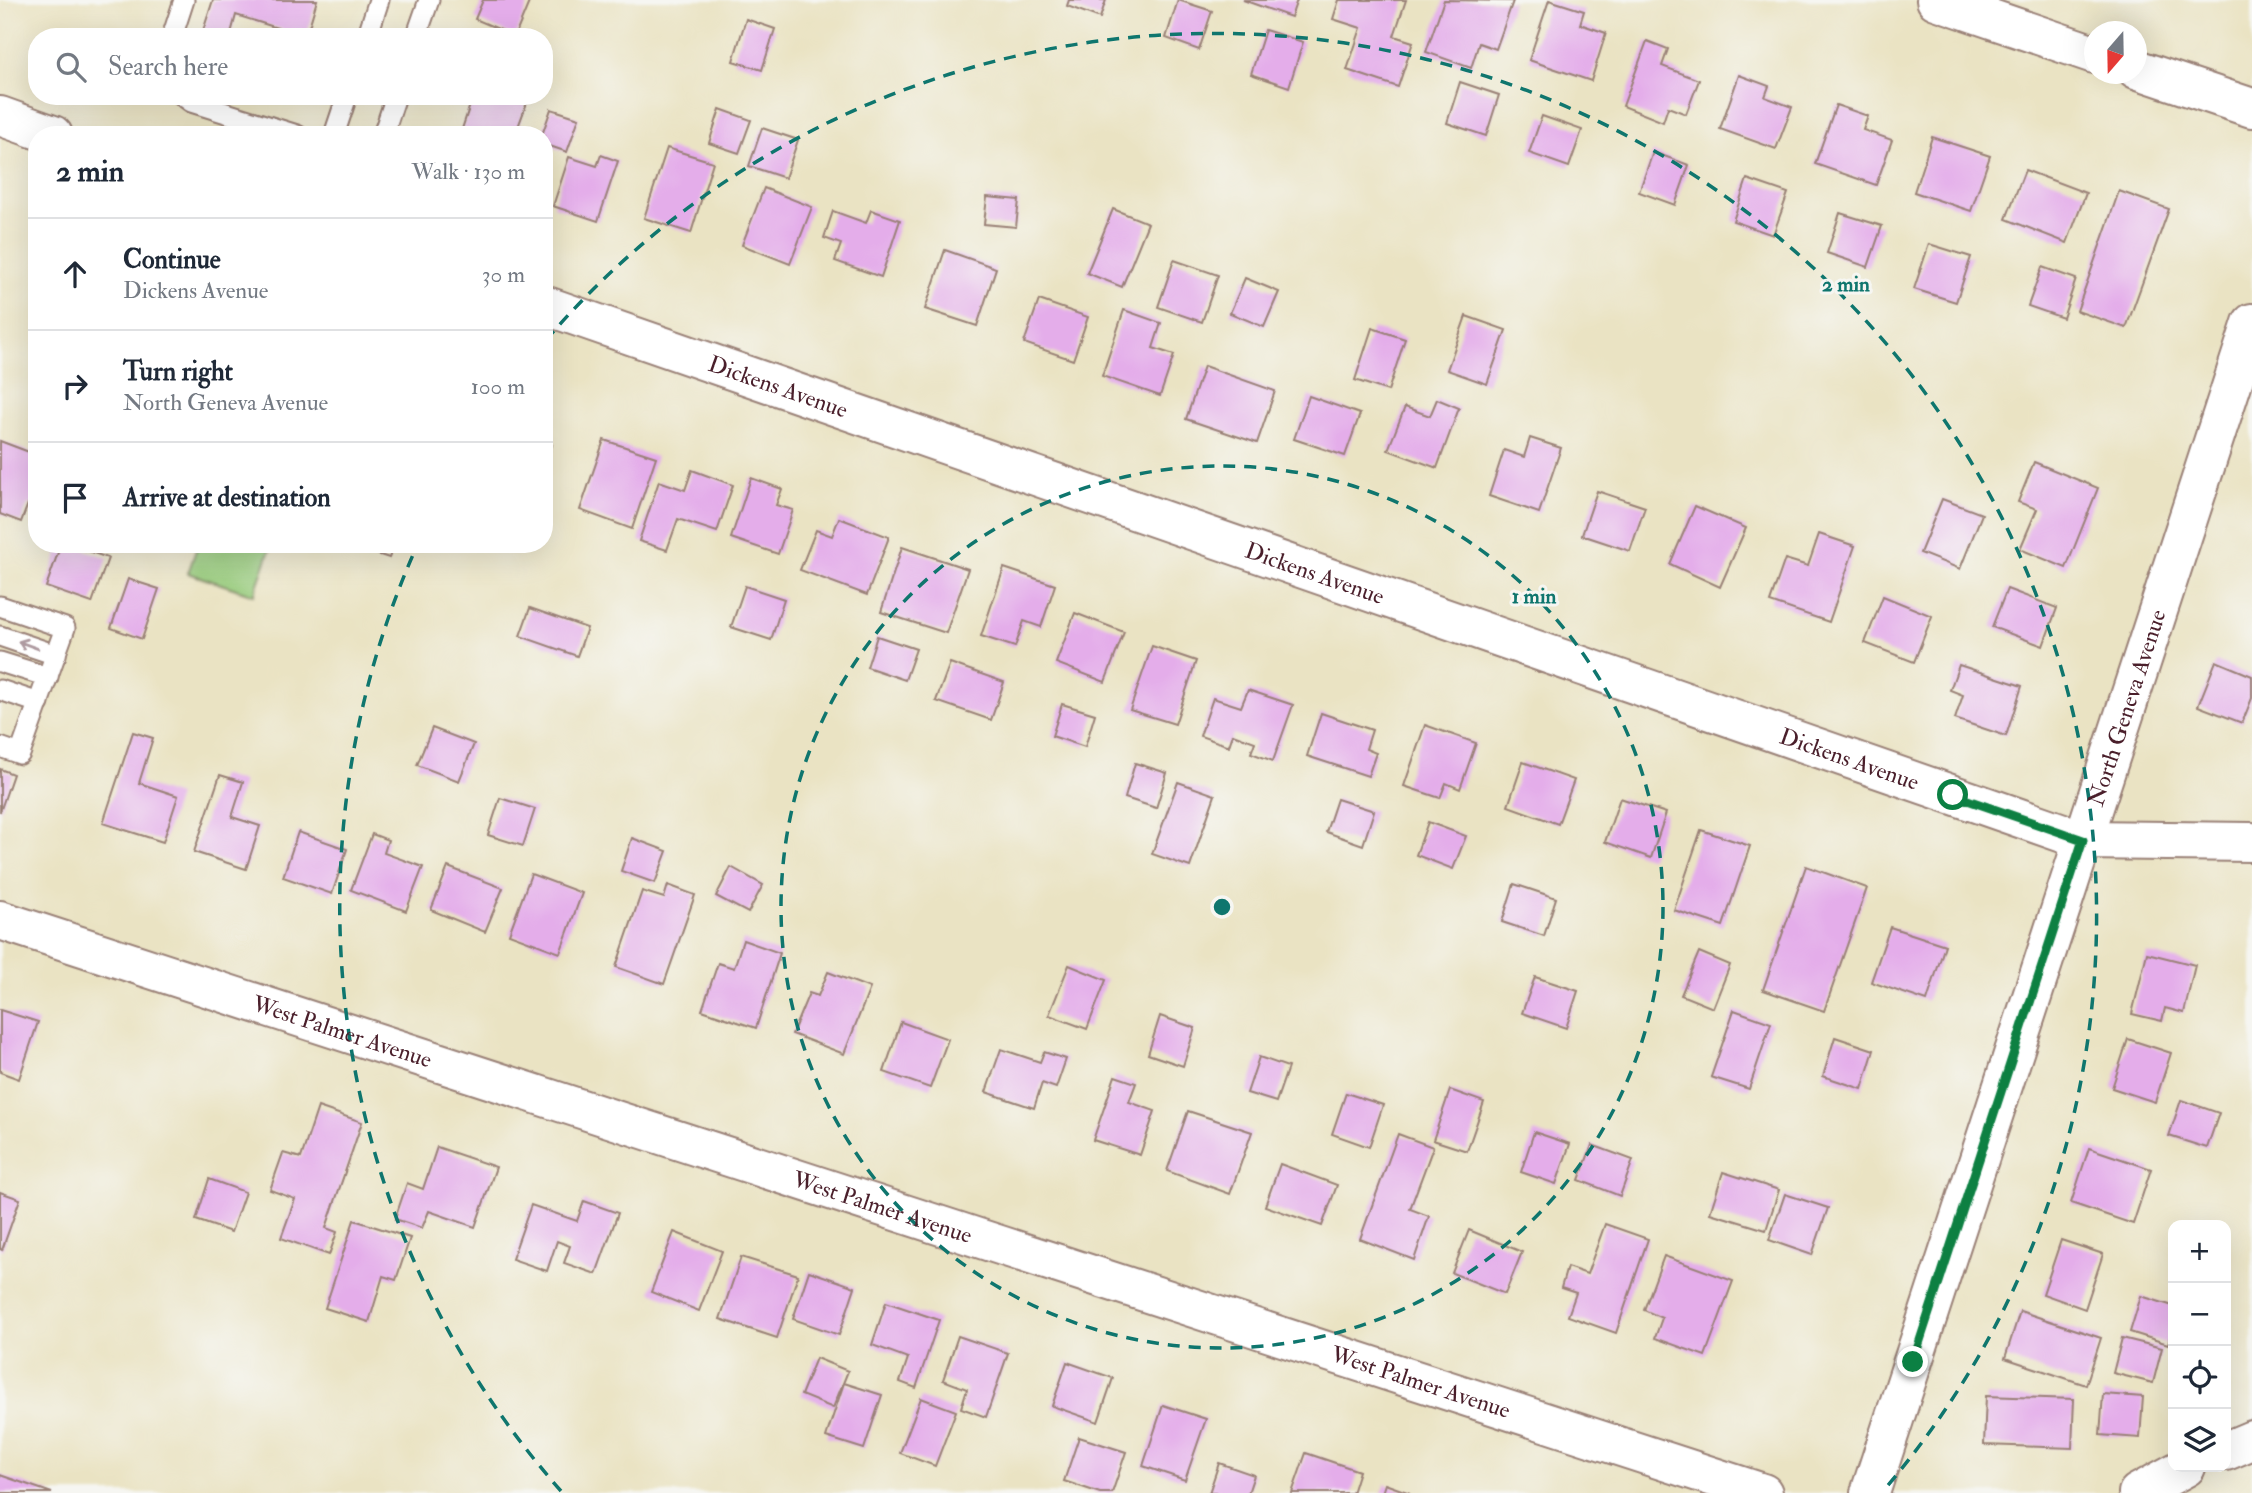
<!DOCTYPE html>
<html lang="en">
<head>
<meta charset="utf-8">
<style>
  body { margin:0; font-family:"IM FELL Double Pica",serif; background:#f6f6f7; color:#1f2937 }
  .controls { position:absolute; right:21px; bottom:21px; display:grid; overflow:hidden; border-radius:14px; box-shadow:0 7px 28px #0002 }
  .controls button { width:63px; height:63px; display:grid; place-items:center; padding:0; border:0; border-bottom:2px solid #e0e1e3; background:#fff; color:#1f2937; font:35px sans-serif }
  .compass { position:absolute; left:2084px; top:21px; width:63px; height:63px; border-radius:50%; background:#fff; box-shadow:0 7px 28px #0002; rotate:200deg }
  .stop { position:absolute; width:21px; height:21px; margin:-16px; border:5px solid #0b8043; border-radius:50%; background:#fff }
  .stop.end { background:#0b8043; border-color:#fff; box-shadow:0 2px 7px #0008 }
  .list { margin:0; padding:0; list-style:none }
  h2 { display:flex; justify-content:space-between; align-items:center; height:91px; margin:0; padding:0 28px; font-size:30px }
  h2 small { font-size:23px; font-weight:400; color:#747a83 }
  .list li { display:grid; grid-template-columns:46px 1fr auto; gap:21px; align-items:center; box-sizing:border-box; height:112px; padding:0 28px; border-top:2px solid #e0e1e3 }
  .list b { display:block; font-size:26px; white-space:nowrap }
  .list p { margin:0; font-size:23px; white-space:nowrap; color:#747a83 }
  .list em { font-size:23px; font-style:normal; color:#747a83 }
  .icon { flex:none; width:38px; height:38px; fill:none; stroke:currentColor; stroke-width:2; stroke-linecap:round; stroke-linejoin:round }
  .map { position:relative; flex:none; width:2252px; height:1493px; overflow:hidden }
  .search { position:absolute; background:#fff; box-shadow:0 7px 28px #0002; left:28px; top:28px; width:525px; height:77px; display:flex; align-items:center; gap:18px; box-sizing:border-box; padding:0 24px; border-radius:28px; color:#747a83; font-size:26px }
  .panel { position:absolute; background:#fff; box-shadow:0 7px 28px #0002; left:28px; top:126px; width:525px; height:427px; border-radius:28px }
  .map>svg:first-child { display:block }
  .green { fill:#97cb7c; stroke:#707554; stroke-width:2 }
  .building { fill:#e4adea }
  .lines { fill:none; stroke-linecap:round; stroke-linejoin:round }
  .service-casing { stroke:#9a8177; stroke-width:23 }
  .minor-casing { stroke:#9a8177; stroke-width:42 }
  .service { stroke:#fff; stroke-width:19 }
  .minor { stroke:#fff; stroke-width:38 }
  .oneway { stroke:#ae9aa0 }
  .route { stroke:#0b8043; stroke-width:9 }
  .ring { fill:none; stroke:#0f766e; stroke-width:3.5; stroke-dasharray:12 9 }
  .labels { text-anchor:middle; dominant-baseline:central; stroke-width:6; stroke-linejoin:round; paint-order:stroke }
  .street-label { font-size:23px; fill:#4a1f2b; stroke:#f6f6f2 }
  .centre { fill:#0f766e; stroke:#f6f6f2; stroke-width:3.5 }
  .ring-label { font-size:21px; text-anchor:middle; font-weight:bold; fill:#0f766e; stroke:#f6f6f2; stroke-width:6; stroke-linejoin:round; paint-order:stroke }
</style>
</head>
<body>
<div class="map">
<svg width="2252" height="1493" viewBox="0 0 2252 1493">
  <rect width="100%" height="100%" fill="#f6f6f2"/>
  <filter id="ink" filterUnits="userSpaceOnUse"><feTurbulence type="fractalNoise" baseFrequency=".0143" numOctaves="2"/><feDisplacementMap in="SourceGraphic" scale="14" xChannelSelector="R" yChannelSelector="G"/><feConvolveMatrix kernelMatrix="1 2 1 2 8 2 1 2 1" color-interpolation-filters="sRGB"/></filter>
  <filter id="wash" filterUnits="userSpaceOnUse"><feTurbulence type="fractalNoise" baseFrequency=".00686" numOctaves="4" result="noise"/><feDisplacementMap in="SourceGraphic" scale="28" xChannelSelector="R" yChannelSelector="G"/><feGaussianBlur stdDeviation="1.57" result="paint"/><feColorMatrix in="noise" values="0 0 0 0 0 0 0 0 0 0 0 0 0 0 0 0 0 1.4 0 .05"/><feComposite in="paint" operator="in"/></filter>
  <g filter="url(#wash)">
    <rect width="100%" height="100%" fill="#eae3c3"/>
    <polygon class="green" points="198,544 272,544 254,595 188,573"/>
    <g id="blocks">
      <g class="building">
        <polygon points="213,0 317,0 306,37 236,15 230,37 201,37"/>
        <polygon points="483,0 530,0 515,36 475,19"/>
        <polygon points="1069,0 1106,0 1100,18 1067,6"/>
        <polygon points="1178,0 1212,11 1199,50 1166,38"/>
        <polygon points="1243,0 1297,0 1291,17"/>
        <polygon points="1339,0 1406,0 1394,36 1413,42 1398,87 1347,70 1361,28 1333,19"/>
        <polygon points="1444,0 1513,1 1496,49 1479,43 1471,68 1426,52"/>
        <polygon points="1549,0 1584,11 1580,24 1606,33 1591,81 1529,60"/>
        <polygon points="746,19 775,29 762,70 733,61"/>
        <polygon points="1265,30 1303,42 1289,87 1251,74"/>
        <polygon points="1647,41 1668,49 1662,66 1699,80 1686,114 1668,107 1663,122 1623,106"/>
        <polygon points="1739,75 1769,86 1765,97 1792,107 1776,149 1720,129"/>
        <polygon points="1460,82 1499,95 1486,136 1447,123"/>
        <polygon points="473,96 516,96 528,100 515,135 460,135"/>
        <polygon points="1836,105 1868,116 1863,130 1892,140 1876,185 1815,164"/>
        <polygon points="551,109 579,118 567,152 544,144 544,135 542,135"/>
        <polygon points="720,109 751,120 739,153 709,143"/>
        <polygon points="1542,116 1582,130 1569,167 1529,153"/>
        <polygon points="762,128 798,140 785,178 749,166"/>
        <polygon points="1932,137 1990,156 1971,211 1914,192"/>
        <polygon points="667,148 713,162 691,233 644,218"/>
        <polygon points="1653,152 1689,165 1675,205 1639,192"/>
        <polygon points="601,155 618,161 598,221 553,206 569,157 597,166"/>
        <polygon points="2025,170 2086,193 2067,243 2006,219"/>
        <polygon points="1747,179 1788,193 1773,235 1733,221"/>
        <polygon points="764,188 812,207 790,264 742,245"/>
        <polygon points="2119,191 2169,209 2126,328 2077,311"/>
        <polygon points="987,197 1019,200 1016,227 984,224"/>
        <polygon points="1113,209 1148,223 1122,287 1087,273"/>
        <polygon points="871,210 900,220 881,277 835,261 841,244 824,238 833,211 866,223"/>
        <polygon points="1840,213 1882,226 1868,267 1827,253"/>
        <polygon points="1929,244 1971,257 1956,302 1914,289"/>
        <polygon points="945,250 996,268 977,326 925,309"/>
        <polygon points="1174,260 1218,275 1202,322 1158,307"/>
        <polygon points="2042,267 2076,279 2063,318 2028,306"/>
        <polygon points="1245,278 1279,292 1264,327 1230,313"/>
        <polygon points="1039,300 1088,317 1073,360 1024,343"/>
        <polygon points="1124,310 1161,323 1153,348 1174,355 1160,396 1102,376"/>
        <polygon points="1466,316 1506,330 1487,384 1447,370"/>
        <polygon points="1372,328 1405,339 1388,391 1355,380"/>
        <polygon points="1204,366 1275,391 1257,443 1186,419"/>
        <polygon points="1309,396 1360,414 1345,456 1294,439"/>
        <polygon points="1437,399 1459,408 1437,468 1388,450 1405,407 1430,416"/>
        <polygon points="1530,438 1561,448 1539,513 1489,496 1504,450 1524,457"/>
        <polygon points="604,440 656,457 632,529 580,510"/>
        <polygon points="0,441 37,455 37,507 28,504 21,522 0,514"/>
        <polygon points="544,442 552,445 545,465 544,465"/>
        <polygon points="2034,462 2098,488 2066,568 2020,549 2037,509 2018,502"/>
        <polygon points="692,470 733,485 717,532 678,519 667,550 639,541 659,481 685,490"/>
        <polygon points="751,478 782,489 776,505 793,510 778,554 731,538"/>
        <polygon points="1597,491 1645,507 1630,551 1582,535"/>
        <polygon points="1942,499 1982,514 1960,569 1920,553"/>
        <polygon points="1695,506 1746,528 1720,587 1670,564"/>
        <polygon points="839,518 889,537 867,595 800,570 816,530 832,536"/>
        <polygon points="1819,534 1855,546 1829,622 1770,602 1785,559 1808,566"/>
        <polygon points="61,544 68,544 108,558 92,603 46,587"/>
        <polygon points="367,544 395,544 389,558 365,550"/>
        <polygon points="902,547 968,569 946,633 881,612"/>
        <polygon points="1004,568 1055,585 1041,627 1024,621 1015,647 981,636"/>
        <polygon points="128,579 159,589 142,639 111,628"/>
        <polygon points="745,586 784,599 771,640 731,627"/>
        <polygon points="2007,589 2057,608 2043,646 1992,627"/>
        <polygon points="1883,596 1932,616 1914,662 1865,643"/>
        <polygon points="530,608 587,628 577,656 520,636"/>
        <polygon points="1075,613 1124,632 1105,682 1056,663"/>
        <polygon points="877,636 916,649 905,680 867,667"/>
        <polygon points="1152,646 1196,661 1175,724 1130,710"/>
        <polygon points="2216,661 2252,676 2252,698 2242,723 2198,706"/>
        <polygon points="950,663 1004,682 991,720 936,701"/>
        <polygon points="1959,665 2022,686 2006,736 1955,719 1963,695 1950,690"/>
        <polygon points="1248,690 1293,705 1273,761 1251,753 1255,742 1233,734 1229,746 1200,736 1213,698 1241,707"/>
        <polygon points="1062,704 1095,714 1085,747 1052,736"/>
        <polygon points="1321,713 1372,730 1366,749 1376,753 1368,776 1307,756"/>
        <polygon points="1425,725 1476,743 1460,789 1446,783 1440,798 1404,786"/>
        <polygon points="432,728 474,744 459,781 417,765"/>
        <polygon points="133,732 153,738 139,783 178,796 163,842 103,823"/>
        <polygon points="1523,762 1574,780 1558,824 1508,806"/>
        <polygon points="1135,763 1167,773 1156,808 1125,798"/>
        <polygon points="0,769 13,774 0,812"/>
        <polygon points="220,775 243,782 232,817 260,826 246,869 194,852"/>
        <polygon points="1178,782 1215,795 1190,867 1152,854"/>
        <polygon points="500,798 535,809 523,846 488,835"/>
        <polygon points="1620,798 1666,813 1651,858 1605,842"/>
        <polygon points="1337,799 1374,811 1363,845 1326,832"/>
        <polygon points="1428,822 1466,836 1453,869 1416,855"/>
        <polygon points="1701,830 1750,846 1723,926 1674,910"/>
        <polygon points="298,832 347,849 332,894 283,877"/>
        <polygon points="372,834 388,840 384,853 423,867 406,911 351,890"/>
        <polygon points="632,838 667,851 655,883 621,871"/>
        <polygon points="1806,866 1867,888 1824,1011 1763,990"/>
        <polygon points="448,867 503,888 485,932 431,910"/>
        <polygon points="731,867 763,885 748,913 716,896"/>
        <polygon points="531,874 582,893 560,953 509,934"/>
        <polygon points="1514,884 1556,898 1544,936 1502,922"/>
        <polygon points="668,885 695,895 664,984 616,967 642,891 664,898"/>
        <polygon points="1890,927 1945,945 1927,1001 1871,982"/>
        <polygon points="743,940 780,953 756,1028 702,1010 718,963 734,968"/>
        <polygon points="1699,952 1730,965 1713,1008 1681,995"/>
        <polygon points="2147,953 2195,965 2184,1013 2165,1008 2162,1021 2132,1014"/>
        <polygon points="1069,965 1106,980 1087,1029 1049,1015"/>
        <polygon points="828,972 870,988 844,1054 792,1034 809,993 818,996"/>
        <polygon points="1535,977 1578,991 1566,1028 1522,1013"/>
        <polygon points="0,1010 38,1022 19,1079 0,1072"/>
        <polygon points="1734,1010 1771,1023 1749,1089 1711,1077"/>
        <polygon points="1160,1016 1195,1028 1183,1066 1148,1054"/>
        <polygon points="901,1022 948,1039 930,1088 884,1072"/>
        <polygon points="1835,1037 1874,1050 1862,1089 1823,1076"/>
        <polygon points="2128,1039 2171,1053 2155,1102 2112,1088"/>
        <polygon points="1001,1049 1040,1062 1044,1052 1066,1059 1056,1088 1042,1083 1034,1108 986,1092"/>
        <polygon points="1259,1057 1288,1067 1276,1102 1247,1093"/>
        <polygon points="1115,1076 1136,1083 1129,1102 1155,1111 1140,1155 1093,1140"/>
        <polygon points="1450,1090 1484,1102 1467,1151 1433,1140"/>
        <polygon points="1346,1093 1383,1105 1369,1147 1332,1134"/>
        <polygon points="2181,1100 2219,1113 2207,1148 2169,1136"/>
        <polygon points="318,1107 362,1122 326,1228 337,1232 329,1255 281,1238 295,1199 270,1190 283,1153 301,1158"/>
        <polygon points="1188,1111 1252,1132 1230,1194 1167,1171"/>
        <polygon points="1534,1132 1570,1144 1556,1184 1521,1172"/>
        <polygon points="1398,1134 1433,1147 1410,1209 1429,1216 1414,1260 1360,1239"/>
        <polygon points="1592,1145 1633,1160 1620,1196 1579,1180"/>
        <polygon points="437,1147 496,1167 475,1227 429,1211 422,1228 395,1219 407,1183 423,1189"/>
        <polygon points="2089,1148 2151,1169 2133,1224 2071,1203"/>
        <polygon points="1280,1164 1337,1185 1322,1226 1265,1206"/>
        <polygon points="1723,1172 1779,1190 1766,1230 1710,1213"/>
        <polygon points="209,1179 245,1192 231,1232 196,1220"/>
        <polygon points="0,1192 20,1199 2,1250 0,1249"/>
        <polygon points="1785,1194 1828,1208 1812,1255 1769,1240"/>
        <polygon points="584,1201 618,1213 596,1274 564,1263 570,1246 557,1241 547,1271 512,1259 531,1205 577,1221"/>
        <polygon points="354,1220 410,1238 396,1280 383,1276 369,1322 325,1308"/>
        <polygon points="1605,1224 1648,1239 1616,1333 1568,1316 1576,1293 1561,1288 1567,1267 1587,1274"/>
        <polygon points="1469,1230 1522,1252 1505,1294 1452,1273"/>
        <polygon points="674,1232 722,1251 699,1311 651,1292"/>
        <polygon points="2061,1240 2103,1254 2085,1309 2043,1294"/>
        <polygon points="1664,1256 1733,1281 1705,1356 1655,1338 1662,1318 1644,1310"/>
        <polygon points="741,1257 798,1275 777,1338 720,1319"/>
        <polygon points="809,1271 855,1287 839,1335 793,1319"/>
        <polygon points="2141,1296 2173,1306 2173,1326 2168,1344 2130,1332"/>
        <polygon points="886,1302 939,1320 916,1388 900,1382 908,1358 872,1345"/>
        <polygon points="2020,1311 2101,1338 2086,1385 2005,1358"/>
        <polygon points="958,1336 1008,1353 986,1417 961,1408 967,1389 943,1380"/>
        <polygon points="2122,1338 2162,1348 2153,1383 2113,1373"/>
        <polygon points="816,1358 848,1371 833,1408 801,1395"/>
        <polygon points="1067,1362 1113,1378 1098,1422 1052,1406"/>
        <polygon points="844,1383 882,1395 864,1449 826,1437"/>
        <polygon points="2103,1394 2143,1397 2140,1438 2100,1435"/>
        <polygon points="1986,1396 2074,1399 2072,1448 1984,1445"/>
        <polygon points="921,1398 956,1411 935,1466 900,1453"/>
        <polygon points="1163,1405 1206,1419 1185,1480 1143,1466"/>
        <polygon points="1079,1437 1126,1452 1112,1493 1100,1493 1064,1481"/>
        <polygon points="1306,1453 1359,1471 1352,1493 1292,1493"/>
        <polygon points="1219,1463 1254,1475 1248,1493 1209,1493"/>
        <polygon points="0,1475 52,1493 0,1493"/>
        <polygon points="1385,1484 1410,1493 1382,1493"/>
      </g>
    </g>
  </g>
  <g filter="url(#ink)">
    <use href="#blocks" fill-opacity="0" stroke="#9a8177" stroke-width="2"/>
    <g class="lines">
      <defs>
        <g id="service">
          <polyline points="172,37 184,0"/>
          <polyline points="367,37 379,0"/>
          <polyline points="416,37 429,0"/>
          <polyline points="183,96 191,102 297,135"/>
          <polyline points="334,135 347,96"/>
          <polyline points="383,135 396,96"/>
          <polyline points="0,606 65,628 20,754 0,747"/>
          <polyline points="0,636 56,655"/>
          <polyline points="0,662 48,677"/>
          <polyline points="0,690 39,703"/>
        </g>
        <g id="minor">
          <polyline points="1936,0 2094,54"/>
          <polyline points="2136,69 2252,108"/>
          <polyline points="0,116 53,135"/>
          <path id="s1" d="M544,305l1539,535 169,2"/>
          <path id="s2" d="M0,920l1763,573"/>
          <polyline points="2226,1451 2252,1440"/>
          <path id="s3" d="M1870,1493l382,-1170"/>
          <polyline points="2138,1493 2186,1467"/>
        </g>
      </defs>
      <use href="#service" class="service-casing"/>
      <use href="#minor" class="minor-casing"/>
      <use href="#service" class="service"/>
      <use href="#minor" class="minor"/>
    </g>
    <defs><path id="oneway-shaft" d="M-6 0H5M1.5-3L5.5 0L1.5 3" fill="none" stroke-width="1.6" stroke-linecap="round" stroke-linejoin="round" transform="scale(1.75)"/></defs>
    <use class="oneway" href="#oneway-shaft" transform="translate(28 645) rotate(-160)"/>
  </g>
  <g class="lines" filter="url(#ink)">
    <polyline class="route" points="1913,1362 2083,840 1953,795"/>
  </g>
  <g class="ring">
    <circle cx="1222" cy="907" r="441"/>
    <path d="M561 1491A882 882 0 0 1 416 548M546 340A882 882 0 1 1 1883 1491"/>
  </g>
  <g class="labels">
    <g class="street-label">
      <text stroke="none"><textPath href="#s1" startOffset="248">Dickens Avenue</textPath></text>
      <text stroke="none"><textPath href="#s1" startOffset="816">Dickens Avenue</textPath></text>
      <text stroke="none"><textPath href="#s3" startOffset="826">North Geneva Avenue</textPath></text>
      <text stroke="none"><textPath href="#s1" startOffset="1382">Dickens Avenue</textPath></text>
      <text stroke="none"><textPath href="#s2" startOffset="360">West Palmer Avenue</textPath></text>
      <text stroke="none"><textPath href="#s2" startOffset="928">West Palmer Avenue</textPath></text>
      <text stroke="none"><textPath href="#s2" startOffset="1494">West Palmer Avenue</textPath></text>
    </g>
  </g>
  <circle cx="1222" cy="907" r="10" class="centre"/>
  <g class="ring-label">
    <text x="1846" y="291">2 min</text>
    <text x="1534" y="603">1 min</text>
  </g>
</svg>
<div class="controls">
<button>+</button>
<button>−</button>
<button><svg class="icon" aria-label="locate" viewBox="0 0 24 24"><circle cx="12" cy="12" r="6"/><path d="M12 2v4M12 18v4M2 12h4M18 12h4"/></svg></button>
<button><svg class="icon" aria-label="layers" viewBox="0 0 24 24"><path d="M12 4l9 5-9 5-9-5zM3 14l9 5 9-5"/></svg></button>
</div>
<svg class="compass" viewBox="-18 -18 36 36"><path d="M0-13l5 13h-10z" fill="#e53935"/><path d="M0 13l5-13h-10z" fill="#747a83"/></svg>
<div class="stop" style="left:1953px;top:795px"></div>
<div class="stop end" style="left:1913px;top:1362px"></div>
<div class="search"><svg class="icon" aria-label="search" viewBox="0 0 24 24"><circle cx="10" cy="10" r="6"/><path d="M15 15l6 6"/></svg>Search here</div>
<section class="panel">
<h2>2 min<small>Walk · 130 m</small></h2>
<ul class="list">
<li><svg class="icon" aria-label="ahead" viewBox="0 0 24 24"><path d="M12 20V5M6 11l6-6 6 6"/></svg><div><b>Continue</b><p>Dickens Avenue</p></div><em>30 m</em></li>
<li><svg class="icon" aria-label="right" viewBox="0 0 24 24"><path d="M7 20v-9h11M14 6l5 5-5 5"/></svg><div><b>Turn right</b><p>North Geneva Avenue</p></div><em>100 m</em></li>
<li><svg class="icon" aria-label="arrive" viewBox="0 0 24 24"><path d="M6 21V4h12l-3 4 3 4H6"/></svg><div><b>Arrive at destination</b></div></li>
</ul>
</section>
</div>
</body>
</html>
